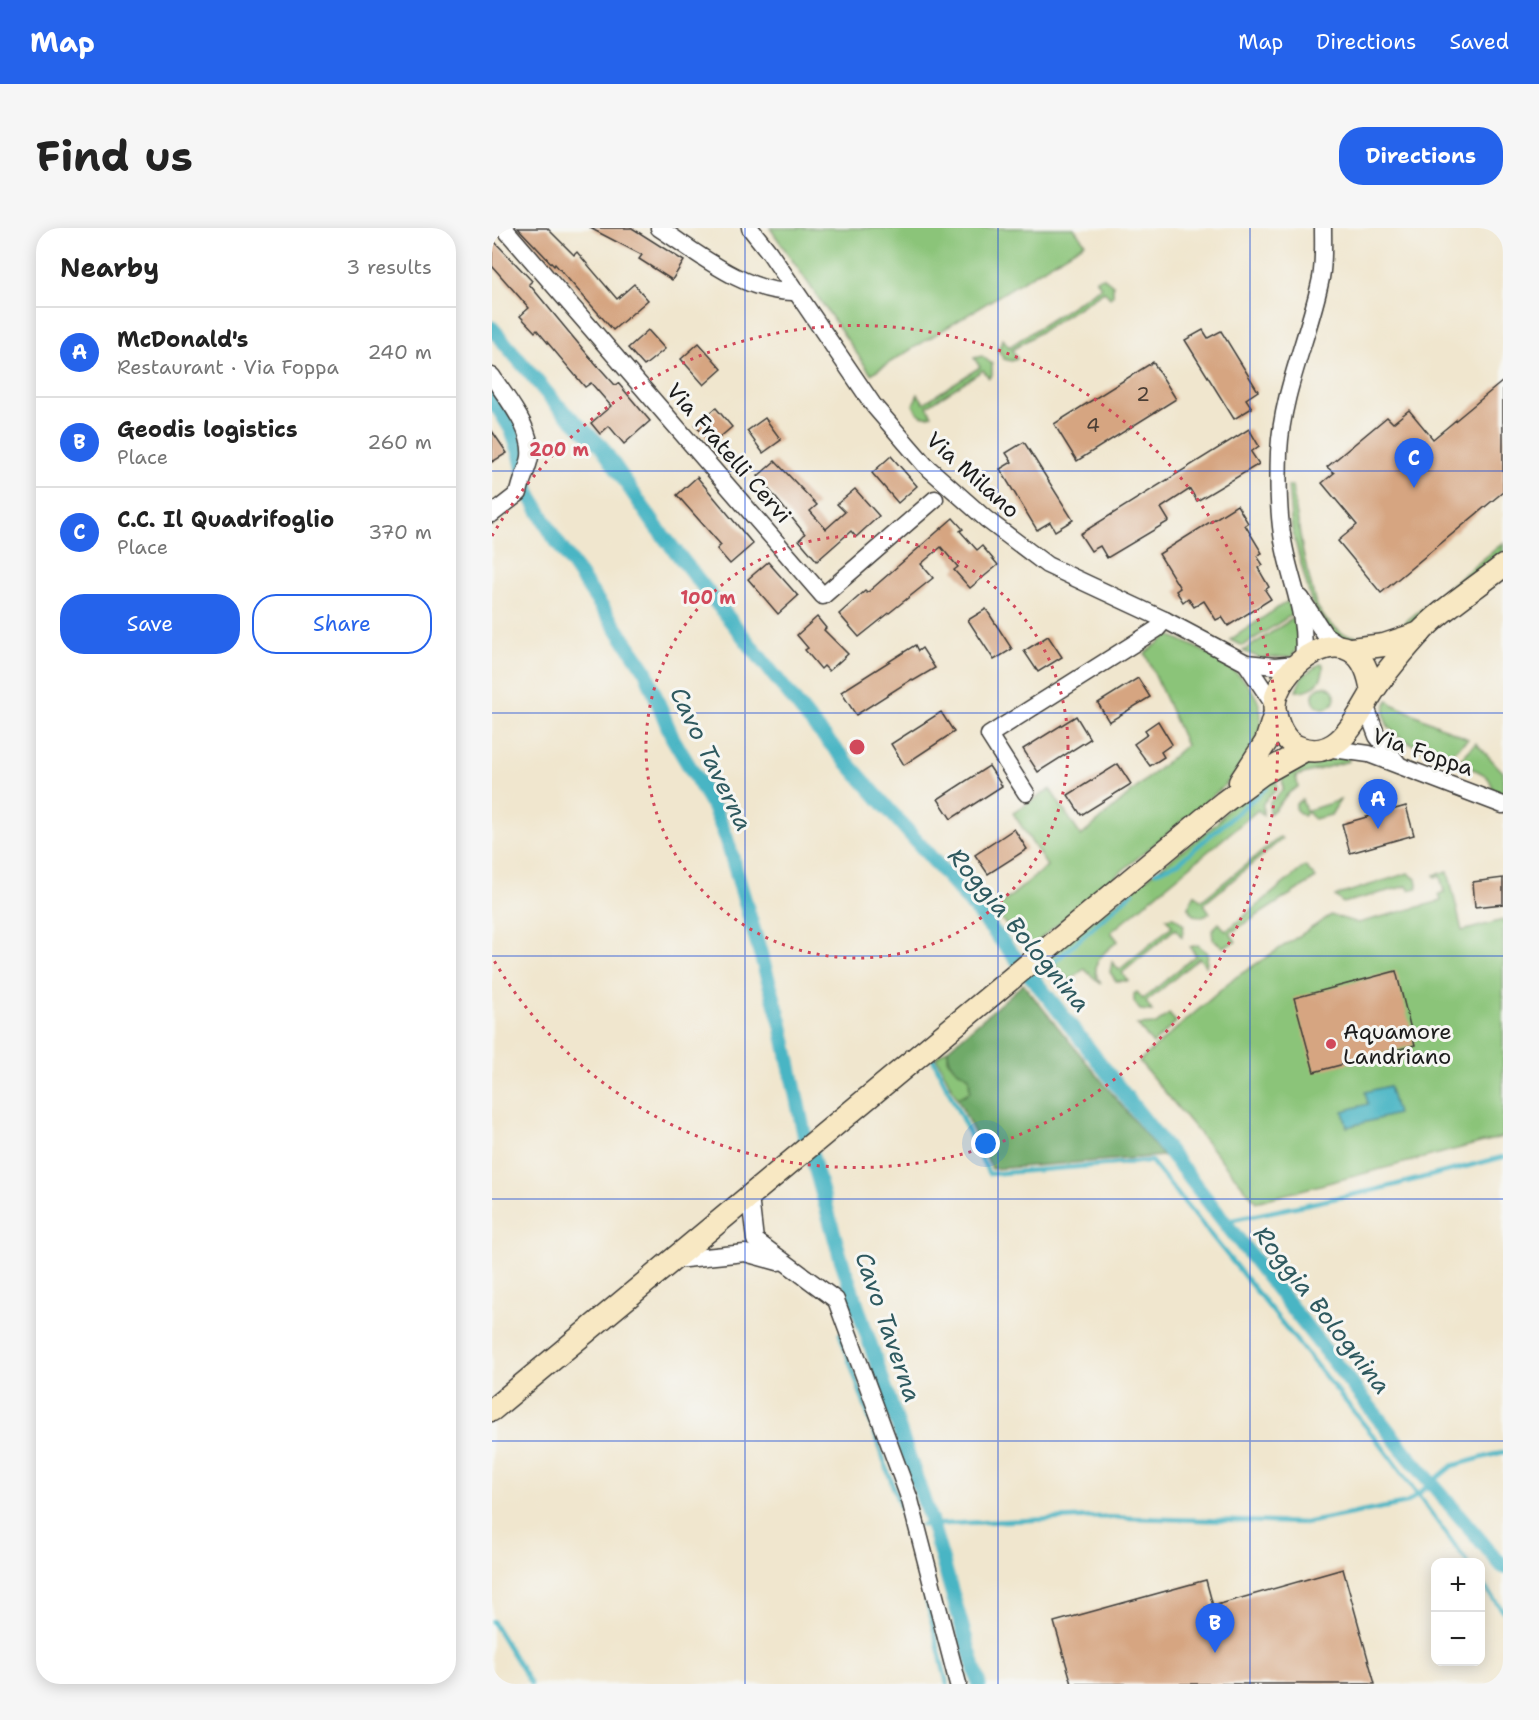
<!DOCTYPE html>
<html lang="en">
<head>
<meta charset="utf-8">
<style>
  body { margin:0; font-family:"Shantell Sans",sans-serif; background:#f6f6f6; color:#222 }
  .controls { position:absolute; right:18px; bottom:18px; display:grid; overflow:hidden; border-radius:12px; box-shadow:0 3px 15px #0003 }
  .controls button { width:54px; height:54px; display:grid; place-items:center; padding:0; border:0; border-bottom:2px solid #e0e0e0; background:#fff; color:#222; font:30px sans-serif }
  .you { position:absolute; left:494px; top:916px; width:21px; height:21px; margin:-15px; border:4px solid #fff; border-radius:50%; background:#1a73e8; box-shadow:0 0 0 9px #1a73e833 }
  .badge { display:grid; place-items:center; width:39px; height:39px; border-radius:50%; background:#2563eb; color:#fff; font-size:20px; font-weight:700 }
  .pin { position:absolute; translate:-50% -50px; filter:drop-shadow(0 2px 3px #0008) }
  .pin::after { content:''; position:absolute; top:32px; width:21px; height:18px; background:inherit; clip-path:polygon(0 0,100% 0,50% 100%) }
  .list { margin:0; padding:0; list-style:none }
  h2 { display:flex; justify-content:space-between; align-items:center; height:78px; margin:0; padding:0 24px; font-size:26px }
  h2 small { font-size:20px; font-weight:400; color:#767676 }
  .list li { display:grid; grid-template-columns:39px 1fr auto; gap:18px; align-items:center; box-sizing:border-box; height:90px; padding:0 24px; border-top:2px solid #e0e0e0 }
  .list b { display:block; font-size:22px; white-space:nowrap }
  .list p { margin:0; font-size:20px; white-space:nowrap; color:#767676 }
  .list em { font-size:20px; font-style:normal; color:#767676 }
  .actions { display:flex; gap:12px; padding:18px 24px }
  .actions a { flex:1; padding:14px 0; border:2px solid #2563eb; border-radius:24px; text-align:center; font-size:21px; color:#2563eb }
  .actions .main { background:#2563eb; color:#fff }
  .map { position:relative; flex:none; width:1011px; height:1456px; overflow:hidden; border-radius:24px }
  header { display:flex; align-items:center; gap:36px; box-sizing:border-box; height:84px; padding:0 30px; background:#2563eb; color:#fff }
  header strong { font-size:28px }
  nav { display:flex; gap:33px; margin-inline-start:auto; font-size:21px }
  .intro { display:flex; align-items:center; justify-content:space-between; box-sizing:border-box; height:144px; padding:0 36px }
  h1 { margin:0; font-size:42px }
  .button { padding:15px 27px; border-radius:24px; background:#2563eb; color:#fff; font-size:21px; font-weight:700 }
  main { display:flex; gap:36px; padding:0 36px }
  aside { flex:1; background:#fff; border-radius:24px; box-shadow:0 3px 15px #0003 }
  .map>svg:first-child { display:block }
  .green { fill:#8bc479; stroke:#54704a; stroke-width:1.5 }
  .forest { fill:#70aa69; stroke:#466342; stroke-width:1.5 }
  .water { fill:#48b5c4; stroke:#326870; stroke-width:1.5 }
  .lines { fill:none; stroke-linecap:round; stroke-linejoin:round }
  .stream { stroke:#48b5c4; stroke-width:4.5 }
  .canal { stroke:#48b5c4; stroke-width:15 }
  .building { fill:#d6a581 }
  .street-casing { stroke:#3c3a37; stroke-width:19 }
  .secondary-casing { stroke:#3c3a37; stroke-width:25 }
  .street { stroke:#fff; stroke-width:16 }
  .secondary { stroke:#f8e8c3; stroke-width:22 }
  .grid { fill:none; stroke:#1d4ed8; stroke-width:1.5; stroke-opacity:0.55 }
  .ring { fill:none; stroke:#d1495b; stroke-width:3; stroke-dasharray:3 6 }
  .poi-dot { fill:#d1495b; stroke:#f6f6f2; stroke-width:2 }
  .labels { text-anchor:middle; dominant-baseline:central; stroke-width:6; stroke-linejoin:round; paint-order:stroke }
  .number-label { font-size:20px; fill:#4a3e35 }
  .street-label { font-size:22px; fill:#1c1c1c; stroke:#f6f6f2 }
  .poi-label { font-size:22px; fill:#1c1c1c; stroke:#f6f6f2; text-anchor:start }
  .water-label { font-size:24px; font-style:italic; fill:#2e595f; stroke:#f6f6f2 }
  .centre { fill:#d1495b; stroke:#f6f6f2; stroke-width:3 }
  .ring-label { font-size:18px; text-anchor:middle; font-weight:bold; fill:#d1495b; stroke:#f6f6f2; stroke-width:6; stroke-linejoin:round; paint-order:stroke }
</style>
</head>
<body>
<header>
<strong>Map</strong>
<nav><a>Map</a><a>Directions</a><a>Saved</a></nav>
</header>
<div class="intro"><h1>Find us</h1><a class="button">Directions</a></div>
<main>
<aside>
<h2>Nearby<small>3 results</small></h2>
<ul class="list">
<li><span class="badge">A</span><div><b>McDonald's</b><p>Restaurant · Via Foppa</p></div><em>240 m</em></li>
<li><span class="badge">B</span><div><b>Geodis logistics</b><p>Place</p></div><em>260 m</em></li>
<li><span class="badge">C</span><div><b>C.C. Il Quadrifoglio</b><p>Place</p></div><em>370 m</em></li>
</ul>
<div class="actions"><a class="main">Save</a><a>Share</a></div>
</aside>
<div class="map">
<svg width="1011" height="1456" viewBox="0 0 1011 1456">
  <rect width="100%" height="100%" fill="#f6f6f2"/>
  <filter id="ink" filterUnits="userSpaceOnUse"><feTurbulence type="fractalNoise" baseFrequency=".0167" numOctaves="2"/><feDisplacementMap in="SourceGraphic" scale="12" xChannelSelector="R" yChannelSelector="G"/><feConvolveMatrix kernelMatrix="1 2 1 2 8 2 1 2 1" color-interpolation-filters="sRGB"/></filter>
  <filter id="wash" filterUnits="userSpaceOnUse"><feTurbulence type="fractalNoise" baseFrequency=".008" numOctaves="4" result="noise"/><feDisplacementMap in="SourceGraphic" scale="24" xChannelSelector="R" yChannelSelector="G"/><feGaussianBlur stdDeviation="1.35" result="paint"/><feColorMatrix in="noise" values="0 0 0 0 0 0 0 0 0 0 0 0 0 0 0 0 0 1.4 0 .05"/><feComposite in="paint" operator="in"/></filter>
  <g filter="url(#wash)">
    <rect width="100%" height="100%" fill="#f0e6ce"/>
    <g class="green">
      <polygon points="278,0 582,0 593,15 379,146"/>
      <polygon points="611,49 621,57 621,67 618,70 612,63 520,122 525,131 519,133 512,131 506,122 511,111 517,119 609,59 604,51"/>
      <path d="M490,128l10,8v11l-3,3 -6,-8 -56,36 5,9c-10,4 -15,-2 -19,-10l5,-11 6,9 56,-36 -6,-9z"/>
      <polygon points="796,258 800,258 811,325 824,377 834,392 851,406 879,411 902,403 1011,315 1011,324 915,402 868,415 841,407 820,377 800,302"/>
      <polygon points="796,373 801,386 751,418 738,412"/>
      <polygon points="806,387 806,420 799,429 768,430 751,423"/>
      <path d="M677,407c80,34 131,74 54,152l-194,161 -36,-37 54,-45 -34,-53 37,-24 31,47 105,-91 -41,-92z"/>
      <path d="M828,436h3c2,17 -11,28 -27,27l6,-15z"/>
      <circle cx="832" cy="469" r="11"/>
      <path d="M896,472l6,5 74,34 -22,19c-22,-9 -76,-23 -58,-58z"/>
      <path d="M984,515l27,29v23l-11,-6c0,-17 -22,-20 -35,-26z"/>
      <path d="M855,528l2,5 -53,15 2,11c-13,5 -17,19 -29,27l1,-12 13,-12 -1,-18 23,-11z"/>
      <path d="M784,544l1,17 -14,14v12l-5,-5 -147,122 7,9c-15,12 -31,23 -17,43l-17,-15 -15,12 -22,-25 169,-132 17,-22z"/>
      <polygon points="810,572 814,583 848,572 839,587 822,591 816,584 811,588 804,582 804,576"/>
      <polygon points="788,609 790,611 712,676 718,685 711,689 701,687 696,679 703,666 709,673"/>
      <polygon points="813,638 824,650 738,705 744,714 731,719 721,711 720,702 727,695 734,703"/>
      <polygon points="956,643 970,703 1011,692 1011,909 764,974 647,833 744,749 839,687 866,695 949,673 947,666 952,664 948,648 943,649 942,647"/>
      <polygon points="916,645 924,651 926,660 917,662 915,658 851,675 843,668"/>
      <polygon points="682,689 692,697 690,709 683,701 630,745 636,753 624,753 618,744 620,734 627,742 680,698 674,690"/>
      <polygon points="706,717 716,725 714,738 707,730 654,774 660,783 648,782 642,774 642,766 645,764 651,771 704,727 698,719"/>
      <polygon points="677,786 684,794 661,816 645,797 664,796"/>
      <polygon points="456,821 456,833 477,849 478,864 465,870 444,829"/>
    </g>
    <path class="forest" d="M531,756l140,172 -171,13 -35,-71 13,-6 -1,-15c-14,-8 -21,-11 -21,-28z"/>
    <polygon class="water" points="897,858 905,886 855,899 851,883 876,876 873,864"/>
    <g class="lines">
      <g class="stream">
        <polyline points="663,644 686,635 774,560"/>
        <polyline points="542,752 641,664"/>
        <polyline points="441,831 497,946 659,933 892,1221 975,1334"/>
        <polyline points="731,994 887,961 1011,929"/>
        <polyline points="348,1106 421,1316 455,1456"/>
        <polyline points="430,1297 605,1289 813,1295 915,1275 960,1238 1011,1224"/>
        <polyline points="988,1353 1011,1383"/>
        <polyline points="0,1393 39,1456"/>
      </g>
      <g class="canal">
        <polyline points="0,100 64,176 109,218 165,300 316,490 465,659 560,774 912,1223 1011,1339"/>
        <polyline points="0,170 19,201 28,225 37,265 61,308 153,442 180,509 221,578 234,609 289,795 313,910"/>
        <polyline points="319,925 348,1028 436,1285"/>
        <polyline points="438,1290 487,1456"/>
      </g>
    </g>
    <g id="blocks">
      <g class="building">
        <polygon points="26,0 55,0 82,27 85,24 125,71 142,56 156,72 121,102 63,36 62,38"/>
        <polygon points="98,0 140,0 192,33 180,52 147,31 150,27"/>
        <polygon points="0,11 40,53 37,56 95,126 123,157 126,155 158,193 132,216 117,198 108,206 99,195 119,178 99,155 93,159 45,102 43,104 28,88 37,80 0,38"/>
        <polygon points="156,102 173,121 152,138 136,120"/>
        <polygon points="711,102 716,110 729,103 766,163 754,171 760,180 742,191 693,112"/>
        <polygon points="207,115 230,141 212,157 189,131"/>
        <polygon points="661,134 684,171 585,233 562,196"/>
        <polygon points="1011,153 1011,264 889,365 846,313 865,297 830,255 842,245 835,239 895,189 901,195 917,182 941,211"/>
        <polygon points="224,180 240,199 220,216 203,197"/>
        <polygon points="273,190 289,212 271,225 255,203"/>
        <polygon points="757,201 767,218 759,224 767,236 705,273 698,261 669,280 677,293 615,330 608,318 599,323 588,306"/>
        <polygon points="0,203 15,225 0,234"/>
        <polygon points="532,214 581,292 563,303 558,294 545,302 508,241 520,234 514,225"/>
        <polygon points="399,228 425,258 406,275 380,245"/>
        <polygon points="283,233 325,277 318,283 334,301 353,284 345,276 363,261 387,288 364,309 359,303 325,333 307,312 313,306 266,248"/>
        <polygon points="205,249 261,316 238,336 225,321 229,317 185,267"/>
        <polygon points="745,277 756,295 753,297 770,325 765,328 771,337 766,340 777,359 773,362 779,371 736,398 730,389 724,392 712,373 702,379 696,370 691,374 684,363 688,360 667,326"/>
        <polygon points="461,290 471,301 468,303 485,322 490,318 506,337 478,360 462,342 466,339 449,319 429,336 441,350 367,409 347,386 373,363 375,365"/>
        <polygon points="276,334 306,368 286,386 256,351"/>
        <polygon points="494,381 520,421 502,432 476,392"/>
        <polygon points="325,389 334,400 332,402 356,426 337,443 332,438 329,441 313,422 316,420 305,407"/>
        <polygon points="556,408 570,429 546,444 532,423"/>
        <polygon points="423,417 426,423 430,420 443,440 421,453 420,451 364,487 349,464"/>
        <polygon points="646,450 658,469 617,494 606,475"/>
        <polygon points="449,484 462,504 412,537 399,516"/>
        <polygon points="584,488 598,511 546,544 531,521"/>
        <polygon points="666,493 680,516 669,524 672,529 658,538 642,516 656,506 653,502"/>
        <polygon points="626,536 639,556 589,587 576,567"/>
        <polygon points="497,538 510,558 459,591 446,571"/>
        <polygon points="914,578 922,607 858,625 850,596"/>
        <polygon points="522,601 535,621 496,646 483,627"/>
        <polygon points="1011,650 1011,676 983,679 981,654"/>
        <polygon points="904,743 923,817 822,844 802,770"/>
        <polygon points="851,1341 883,1456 580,1456 562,1394 714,1352 721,1378"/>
      </g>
    </g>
  </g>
  <g filter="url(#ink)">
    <use href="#blocks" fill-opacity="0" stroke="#3c3a37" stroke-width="1.5"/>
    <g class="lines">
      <defs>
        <g id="street">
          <polyline points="12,0 331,368 443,271"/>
          <path d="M167,0c40,26 86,65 135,64"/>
          <polyline points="258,0 277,24 382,178 433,237 494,291 555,337 673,392 754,435 783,438 804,436"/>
          <path d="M0,148c14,22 41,52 38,81 -2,12 -9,23 -11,36l-27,21"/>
          <polyline points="809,370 833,407 853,420"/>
          <path d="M811,431c5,-48 -15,-80 -21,-125 -4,-27 -4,-55 -3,-82 3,-61 30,-115 42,-174 3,-16 2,-33 2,-50"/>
          <polyline points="754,435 782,477"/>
          <polyline points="874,479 885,508 907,537"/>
          <polyline points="834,520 877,526 1011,577"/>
          <polyline points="534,565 497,507 665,401 673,392"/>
          <polyline points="258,969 263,1012 344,1072 418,1272 466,1456"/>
          <polyline points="183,1032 253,1025 286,1034"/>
        </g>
        <g id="secondary">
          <polyline points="859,421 892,417 928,405"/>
          <path d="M880,465c-12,-94 -105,-23 -97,19 3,14 9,28 21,34 41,19 60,-27 76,-53 13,-21 30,-40 46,-58 21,-24 59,-48 85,-69"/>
          <polyline points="748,554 774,514 783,485"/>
          <polyline points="0,1182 732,574 770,546 813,522"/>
        </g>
      </defs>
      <use href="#street" class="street-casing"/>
      <use href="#secondary" class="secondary-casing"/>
      <use href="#street" class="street"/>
      <use href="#secondary" class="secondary"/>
    </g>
  </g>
  <path class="grid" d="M253,0v1456M506,0v1456M758,0v1456M0,243h1011M0,485h1011M0,728h1011M0,971h1011M0,1213h1011"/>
  <g class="ring">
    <circle cx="365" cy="519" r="211"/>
    <path d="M0 308A421 421 0 1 1 0 729"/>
  </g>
  <circle class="poi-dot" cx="839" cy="816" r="6"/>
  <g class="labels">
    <g class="number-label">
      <text x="651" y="166">2</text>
      <text x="601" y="197">4</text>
    </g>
    <g class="street-label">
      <text transform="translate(237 225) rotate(49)">Via Fratelli Cervi</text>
      <text transform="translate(481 247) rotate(42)">Via Milano</text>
      <text transform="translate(931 524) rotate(19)">Via Foppa</text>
    </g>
    <g class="poi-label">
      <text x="851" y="803">Aquamore<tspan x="851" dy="25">Landriano</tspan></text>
    </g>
    <g class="water-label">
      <text transform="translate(219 531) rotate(64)">Cavo Taverna</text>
      <text transform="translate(527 702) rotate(50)">Roggia Bolognina</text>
      <text transform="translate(830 1082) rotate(52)">Roggia Bolognina</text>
      <text transform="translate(396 1099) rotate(71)">Cavo Taverna</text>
    </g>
  </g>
  <circle cx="365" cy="519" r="9" class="centre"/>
  <g class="ring-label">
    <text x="67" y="228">200 m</text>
    <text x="216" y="376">100 m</text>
  </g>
</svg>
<div class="controls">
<button>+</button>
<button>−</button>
</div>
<div class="you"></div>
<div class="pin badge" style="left:886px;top:601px">A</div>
<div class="pin badge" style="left:723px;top:1425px">B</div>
<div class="pin badge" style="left:922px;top:260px">C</div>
</div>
</main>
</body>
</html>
